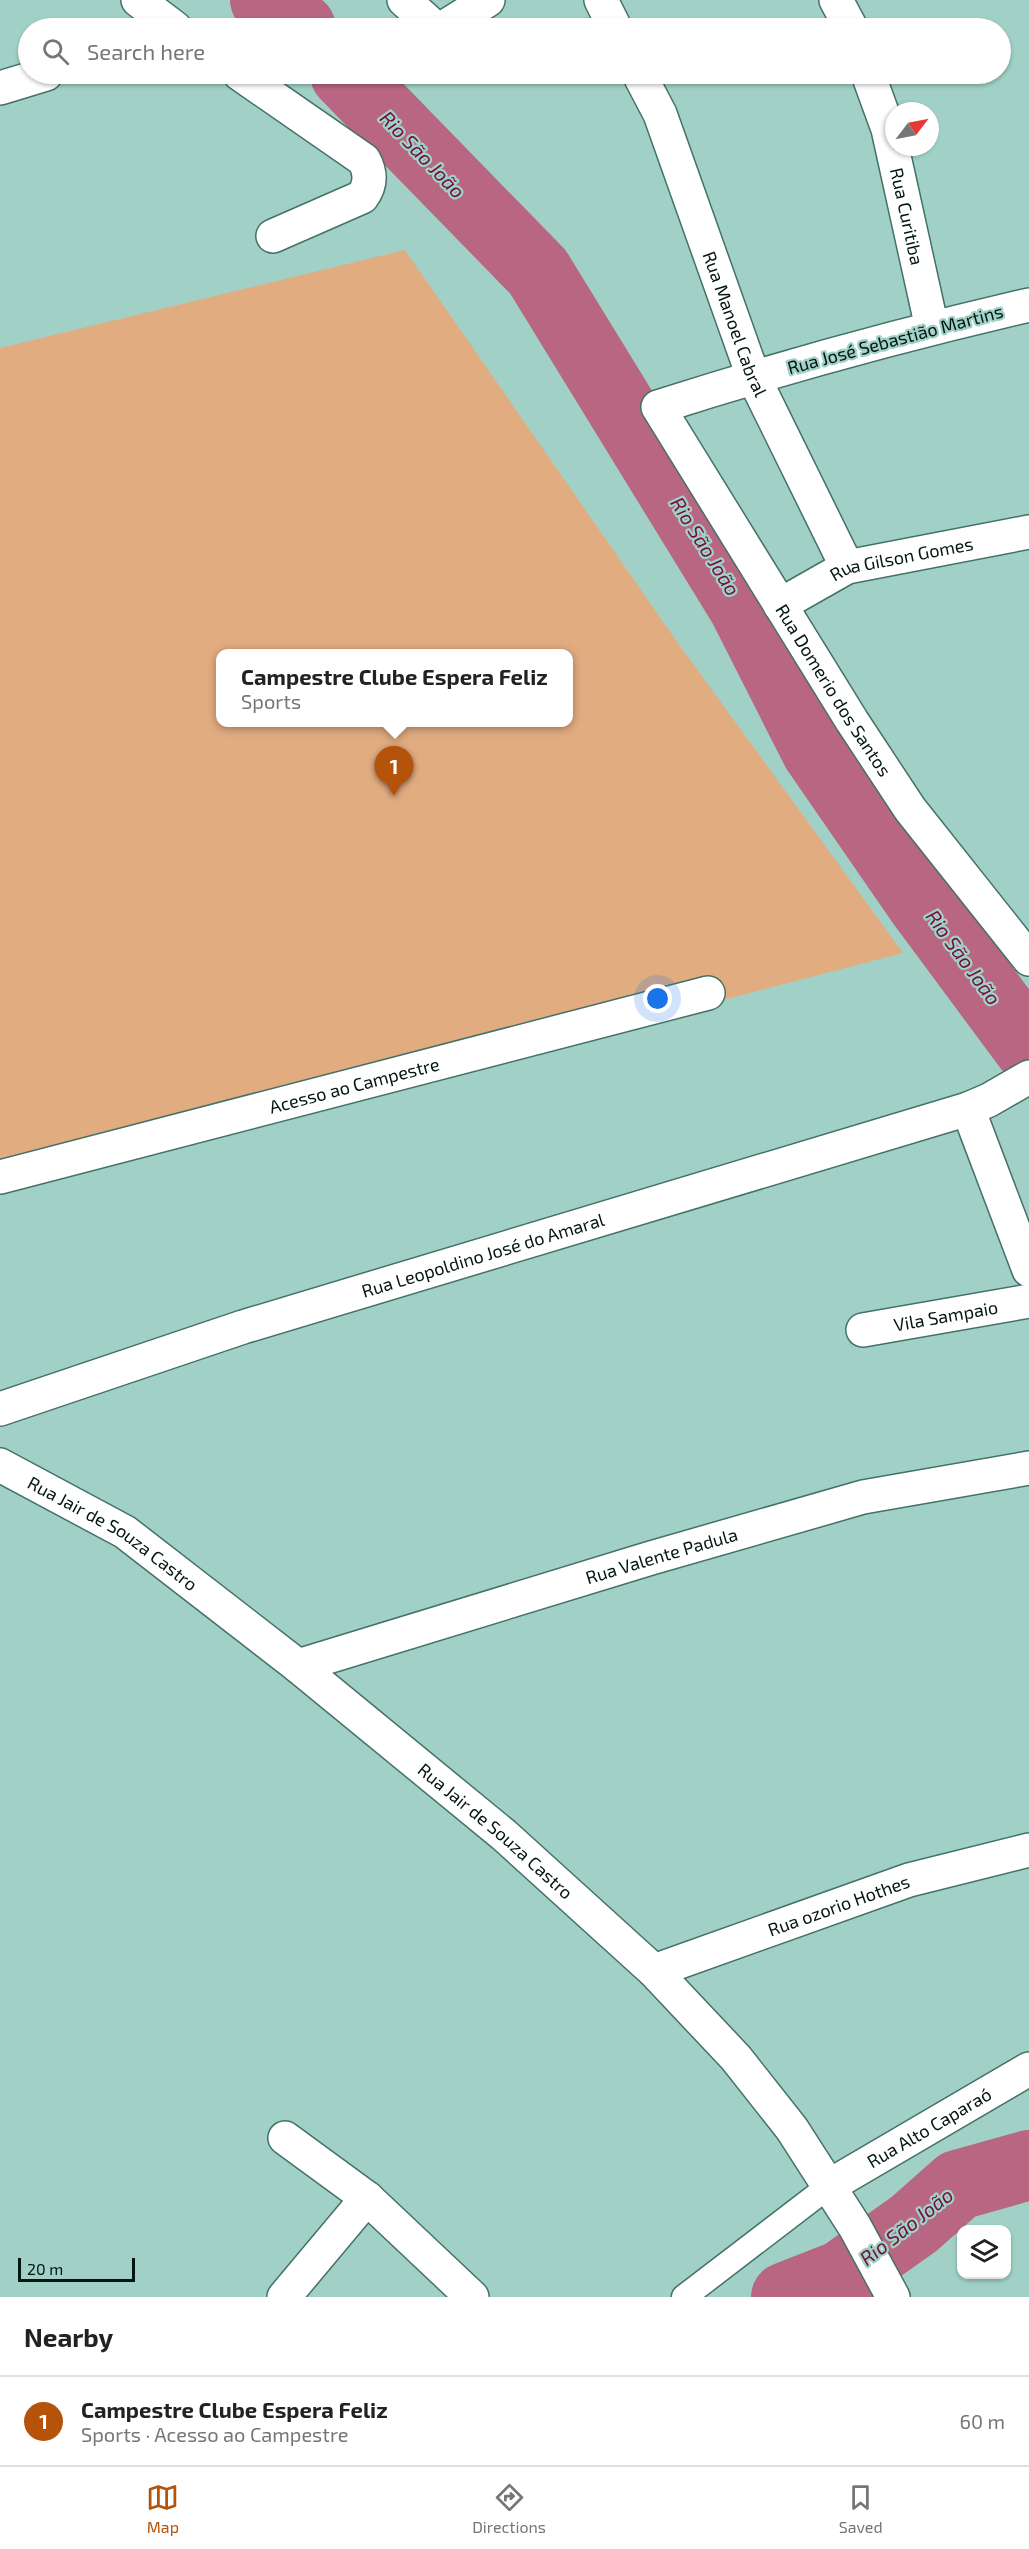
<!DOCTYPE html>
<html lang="en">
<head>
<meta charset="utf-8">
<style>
  body { margin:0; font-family:"Exo 2",sans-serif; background:#f2f2f2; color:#222 }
  .controls { position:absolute; right:18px; bottom:18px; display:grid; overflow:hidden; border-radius:12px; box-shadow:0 2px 4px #0004 }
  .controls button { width:54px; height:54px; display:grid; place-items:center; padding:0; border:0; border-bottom:2px solid #e0e0e0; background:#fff; color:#222; font:30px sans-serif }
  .compass { position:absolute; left:885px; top:102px; width:54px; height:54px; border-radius:50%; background:#fff; box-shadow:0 2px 4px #0004; rotate:58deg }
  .scale { position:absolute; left:18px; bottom:15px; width:117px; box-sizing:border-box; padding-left:6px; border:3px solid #041612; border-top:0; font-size:16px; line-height:21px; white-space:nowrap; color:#041612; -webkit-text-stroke:4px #a1d1c6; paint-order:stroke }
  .you { position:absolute; left:658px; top:999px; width:21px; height:21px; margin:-15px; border:4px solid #fff; border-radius:50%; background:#1a73e8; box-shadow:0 0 0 9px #1a73e833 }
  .badge { display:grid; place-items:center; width:39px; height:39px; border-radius:50%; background:#b45309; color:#fff; font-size:20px; font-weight:700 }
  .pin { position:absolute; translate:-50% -50px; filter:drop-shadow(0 2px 3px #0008) }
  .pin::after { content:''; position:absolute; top:32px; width:21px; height:18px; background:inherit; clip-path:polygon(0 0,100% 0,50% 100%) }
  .popup { position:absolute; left:216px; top:649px; width:357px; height:78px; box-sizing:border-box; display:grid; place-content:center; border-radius:12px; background:#fff; filter:drop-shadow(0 2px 4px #0005); font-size:20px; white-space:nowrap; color:#767676 }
  .popup b { font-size:22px; color:#222 }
  .popup::after { content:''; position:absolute; left:50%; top:100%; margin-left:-12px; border:12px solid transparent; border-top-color:#fff }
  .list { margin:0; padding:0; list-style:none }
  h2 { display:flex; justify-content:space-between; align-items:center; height:78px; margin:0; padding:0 24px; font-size:26px }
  h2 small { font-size:20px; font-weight:400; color:#767676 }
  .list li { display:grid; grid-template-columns:39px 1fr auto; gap:18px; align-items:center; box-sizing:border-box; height:90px; padding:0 24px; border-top:2px solid #e0e0e0 }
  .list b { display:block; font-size:22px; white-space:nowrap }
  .list p { margin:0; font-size:20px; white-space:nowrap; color:#767676 }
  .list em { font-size:20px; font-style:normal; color:#767676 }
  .icon { flex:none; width:33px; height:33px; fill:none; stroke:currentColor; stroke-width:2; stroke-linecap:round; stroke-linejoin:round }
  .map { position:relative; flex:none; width:1029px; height:2297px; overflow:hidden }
  .search { position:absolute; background:#fff; box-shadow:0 2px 4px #0004; left:18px; right:18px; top:18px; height:66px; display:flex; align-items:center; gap:15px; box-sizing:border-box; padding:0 21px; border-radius:33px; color:#767676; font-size:22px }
  .sheet { height:168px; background:#fff }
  nav { display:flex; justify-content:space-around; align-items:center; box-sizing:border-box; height:84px; border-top:2px solid #e0e0e0; background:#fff; font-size:16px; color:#767676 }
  nav a { display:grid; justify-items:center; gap:3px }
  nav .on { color:#b45309 }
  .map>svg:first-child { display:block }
  .green { fill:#e2ac81; fill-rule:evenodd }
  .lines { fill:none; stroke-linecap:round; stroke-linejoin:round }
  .river { stroke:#b86682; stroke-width:70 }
  .service-casing { stroke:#447168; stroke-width:27 }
  .minor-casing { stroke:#447168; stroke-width:36 }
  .service { stroke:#fff; stroke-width:24 }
  .minor { stroke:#fff; stroke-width:33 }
  .labels { text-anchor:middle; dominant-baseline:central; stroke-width:4.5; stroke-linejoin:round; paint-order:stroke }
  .street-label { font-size:18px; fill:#041612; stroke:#a1d1c6 }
  .water-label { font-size:20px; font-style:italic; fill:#740e3e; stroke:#a1d1c6 }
</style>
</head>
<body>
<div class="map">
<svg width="1029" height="2297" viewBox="0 0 1029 2297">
  <rect width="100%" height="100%" fill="#a1d1c6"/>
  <path class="green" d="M405,250l270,389 228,314 -903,235v-840zM220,654h348v68h-348z"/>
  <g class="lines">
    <g class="river">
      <polyline points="265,0 301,28"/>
      <polyline points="345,74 538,272 743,606 816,750 923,905 1029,1048"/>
      <polyline points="786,2297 842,2275 914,2224 958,2185 1029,2165"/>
    </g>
    <defs>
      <polyline id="service" points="684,2297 829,2186"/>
      <g id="minor">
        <polyline points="138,0 175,28"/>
        <polyline points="404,0 435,28"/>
        <polyline points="601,0 615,28"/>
        <polyline points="836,0 851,28"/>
        <polyline points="443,28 488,0"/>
        <path d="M240,74l124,86c7,13 7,25 -2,37l-89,39"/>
        <path id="s1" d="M639,74l21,40 93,262 94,191"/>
        <path id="s2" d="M868,74l20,55 44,199"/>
        <polyline points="0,88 46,74"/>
        <path id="s3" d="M1029,305c-125,29 -249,63 -371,102l194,314 58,88 119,150"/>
        <path id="s4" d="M780,605l67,-38 182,-35"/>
        <polyline points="968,1109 1029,1270"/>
        <path id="s5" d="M0,1177l708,-184"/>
        <path id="s6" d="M863,1330l166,-29"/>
        <path id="s7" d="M0,1409l243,-82 725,-218 21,-9 40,-23"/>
        <path id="s8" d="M0,1465l125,67 173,134 206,169 150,136 82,87 56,71 63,98 38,70"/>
        <path id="s9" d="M298,1666l353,-108 212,-61 166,-29"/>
        <path id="s10" d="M654,1971l255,-91 120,-30"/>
        <polyline points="285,2138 367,2198 472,2297"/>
        <path id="s11" d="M829,2186l200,-117"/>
        <polyline points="284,2297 367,2198"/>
      </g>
    </defs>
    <use href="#service" class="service-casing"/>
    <use href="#minor" class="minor-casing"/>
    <use href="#service" class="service"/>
    <use href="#minor" class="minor"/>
  </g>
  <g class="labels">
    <g class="street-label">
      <text stroke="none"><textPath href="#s2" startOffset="148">Rua Curitiba</textPath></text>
      <text stroke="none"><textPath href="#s1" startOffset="268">Rua Manoel Cabral</textPath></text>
      <text transform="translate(895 339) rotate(-15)">Rua José Sebastião Martins</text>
      <text stroke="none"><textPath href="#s4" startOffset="132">Rua Gilson Gomes</textPath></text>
      <text stroke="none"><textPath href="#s3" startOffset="718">Rua Domerio dos Santos</textPath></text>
      <text stroke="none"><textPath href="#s5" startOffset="366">Acesso ao Campestre</textPath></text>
      <text stroke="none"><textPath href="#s7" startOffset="507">Rua Leopoldino José do Amaral</textPath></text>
      <text stroke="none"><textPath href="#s6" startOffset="84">Vila Sampaio</textPath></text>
      <text stroke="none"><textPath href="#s8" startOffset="132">Rua Jair de Souza Castro</textPath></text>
      <text stroke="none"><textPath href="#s9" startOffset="380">Rua Valente Padula</textPath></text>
      <text stroke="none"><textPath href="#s8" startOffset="618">Rua Jair de Souza Castro</textPath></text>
      <text stroke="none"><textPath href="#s10" startOffset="196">Rua ozorio Hothes</textPath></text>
      <text stroke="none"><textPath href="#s11" startOffset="116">Rua Alto Caparaó</textPath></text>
    </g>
    <g class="water-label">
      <text transform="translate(423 154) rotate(46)">Rio São João</text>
      <text transform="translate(706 546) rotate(58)">Rio São João</text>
      <text transform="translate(964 957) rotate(54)">Rio São João</text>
      <text transform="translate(906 2226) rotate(-38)">Rio São João</text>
    </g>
  </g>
</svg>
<div class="controls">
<button><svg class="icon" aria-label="layers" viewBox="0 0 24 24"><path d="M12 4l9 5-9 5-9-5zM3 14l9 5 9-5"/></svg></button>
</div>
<svg class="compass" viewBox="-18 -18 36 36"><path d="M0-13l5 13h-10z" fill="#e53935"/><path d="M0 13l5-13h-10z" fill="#767676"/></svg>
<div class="scale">20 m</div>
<div class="you"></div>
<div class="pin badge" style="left:394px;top:796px">1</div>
<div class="popup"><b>Campestre Clube Espera Feliz</b>Sports</div>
<div class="search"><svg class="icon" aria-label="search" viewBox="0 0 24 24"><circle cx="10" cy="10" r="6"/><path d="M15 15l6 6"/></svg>Search here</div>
</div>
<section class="sheet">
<h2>Nearby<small></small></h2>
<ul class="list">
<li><span class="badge">1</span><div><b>Campestre Clube Espera Feliz</b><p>Sports · Acesso ao Campestre</p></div><em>60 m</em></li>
</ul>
</section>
<nav>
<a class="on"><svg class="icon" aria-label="map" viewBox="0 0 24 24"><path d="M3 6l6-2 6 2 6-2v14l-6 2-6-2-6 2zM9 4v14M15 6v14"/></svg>Map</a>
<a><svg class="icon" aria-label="directions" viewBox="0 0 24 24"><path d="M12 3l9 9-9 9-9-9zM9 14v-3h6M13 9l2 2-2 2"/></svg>Directions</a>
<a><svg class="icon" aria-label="saved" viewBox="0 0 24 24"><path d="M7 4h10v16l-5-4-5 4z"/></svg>Saved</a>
</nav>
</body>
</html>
